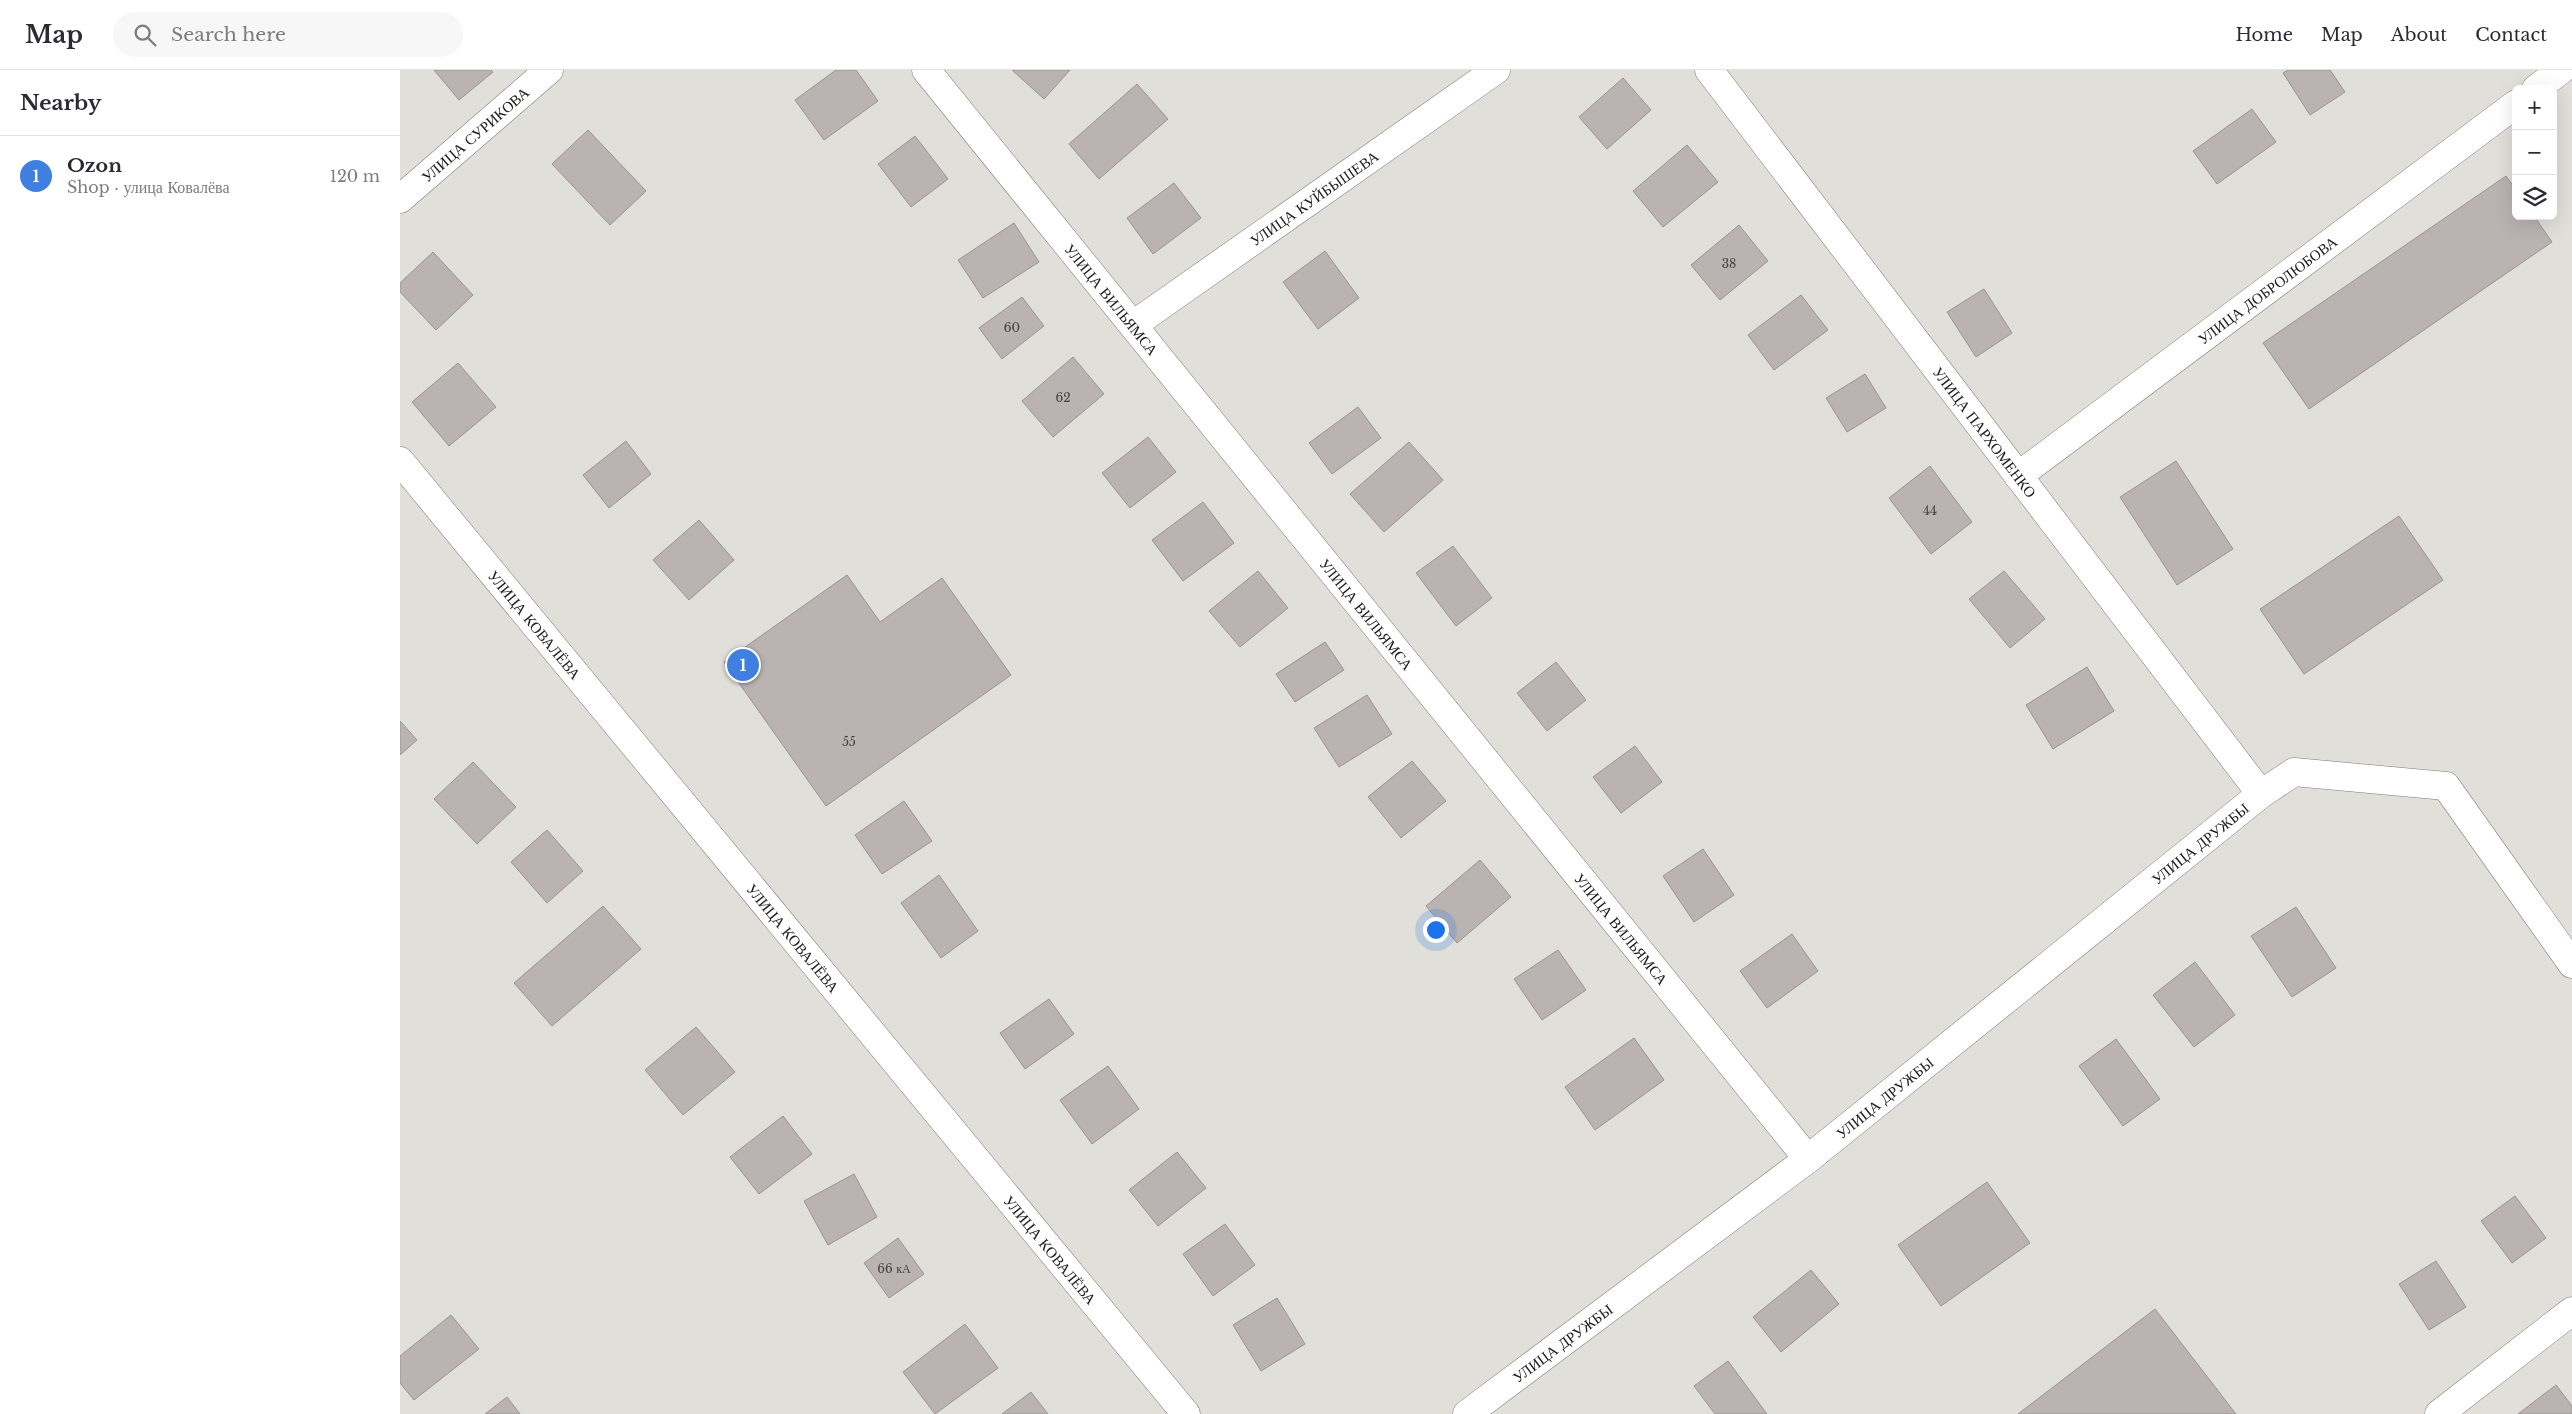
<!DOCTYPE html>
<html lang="en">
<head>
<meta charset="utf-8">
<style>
  body { margin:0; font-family:"Libre Baskerville",serif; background:#f7f7f7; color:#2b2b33 }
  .controls { position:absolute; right:15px; top:15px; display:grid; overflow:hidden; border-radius:8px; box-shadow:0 5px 20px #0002 }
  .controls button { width:45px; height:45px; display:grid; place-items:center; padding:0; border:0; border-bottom:1px solid #e1e1e2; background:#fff; color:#2b2b33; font:25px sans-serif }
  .you { position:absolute; left:1035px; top:859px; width:18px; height:18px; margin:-12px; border:4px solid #fff; border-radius:50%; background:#1a73e8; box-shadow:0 0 0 8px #1a73e833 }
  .badge { display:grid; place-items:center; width:32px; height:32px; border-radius:50%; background:#0b8043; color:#fff; font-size:16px; font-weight:700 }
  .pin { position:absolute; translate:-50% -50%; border:2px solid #fff; box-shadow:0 1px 5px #0006 }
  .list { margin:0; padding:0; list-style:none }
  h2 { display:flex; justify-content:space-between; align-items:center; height:65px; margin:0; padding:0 20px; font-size:21px }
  h2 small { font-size:16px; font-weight:400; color:#7c7c81 }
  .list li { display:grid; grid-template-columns:32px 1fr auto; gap:15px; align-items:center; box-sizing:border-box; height:80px; padding:0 20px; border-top:1px solid #e1e1e2 }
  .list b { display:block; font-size:19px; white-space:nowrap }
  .list p { margin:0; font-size:16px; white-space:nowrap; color:#7c7c81 }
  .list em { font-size:16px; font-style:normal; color:#7c7c81 }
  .icon { flex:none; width:28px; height:28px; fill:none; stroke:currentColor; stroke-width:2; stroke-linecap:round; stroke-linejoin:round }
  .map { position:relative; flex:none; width:2172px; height:1344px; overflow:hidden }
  header { display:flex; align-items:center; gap:30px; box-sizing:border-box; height:70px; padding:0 25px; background:#fff; border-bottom:1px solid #e1e1e2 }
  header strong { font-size:24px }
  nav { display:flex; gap:28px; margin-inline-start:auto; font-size:18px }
  .search { width:350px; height:45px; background:#f7f7f7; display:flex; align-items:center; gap:12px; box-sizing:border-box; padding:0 18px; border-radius:28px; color:#7c7c81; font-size:19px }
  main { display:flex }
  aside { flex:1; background:#fff }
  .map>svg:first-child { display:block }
  .building { fill:#bab3b2; stroke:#9a9392 }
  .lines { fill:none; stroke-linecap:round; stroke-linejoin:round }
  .minor-casing { stroke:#7d7c77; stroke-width:29 }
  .minor { stroke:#fff; stroke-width:28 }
  .labels { text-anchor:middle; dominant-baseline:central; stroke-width:4; stroke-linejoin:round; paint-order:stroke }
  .number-label { font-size:12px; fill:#44413f }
  .street-label { font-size:15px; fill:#1c1b19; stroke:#fff }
</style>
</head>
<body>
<header>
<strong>Map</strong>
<div class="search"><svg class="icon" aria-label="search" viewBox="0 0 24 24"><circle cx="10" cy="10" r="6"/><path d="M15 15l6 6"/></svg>Search here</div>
<nav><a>Home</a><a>Map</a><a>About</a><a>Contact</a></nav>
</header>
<main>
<aside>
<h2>Nearby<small></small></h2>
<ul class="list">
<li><span class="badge" style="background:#3f7fe0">1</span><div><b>Ozon</b><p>Shop · улица Ковалёва</p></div><em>120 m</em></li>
</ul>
</aside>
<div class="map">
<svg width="2172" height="1344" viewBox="0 0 2172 1344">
  <rect width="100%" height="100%" fill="#e1dfda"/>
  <g class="building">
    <polygon points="34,0 91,0 93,2 59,30"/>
    <polygon points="436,0 456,0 478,31 424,70 395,30"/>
    <polygon points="612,0 670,0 644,29"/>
    <polygon points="1888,0 1930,0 1945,22 1910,45 1883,3"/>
    <polygon points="1223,8 1251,40 1207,79 1179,47"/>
    <polygon points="737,14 768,49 699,109 669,74"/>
    <polygon points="1852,39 1876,72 1817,114 1793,81"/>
    <polygon points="188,60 246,121 210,155 152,94"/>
    <polygon points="515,66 548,109 511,137 478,94"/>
    <polygon points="1287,75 1318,112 1263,157 1233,121"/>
    <polygon points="2106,106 2116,120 2116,146 2134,146 2152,172 1909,339 1863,273"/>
    <polygon points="774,113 801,148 753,184 727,148"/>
    <polygon points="614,153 639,192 583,228 558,190"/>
    <polygon points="1339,155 1368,191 1320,230 1291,195"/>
    <polygon points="925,181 959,228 918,259 883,212"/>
    <polygon points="33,182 73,225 36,260 0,222 0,213"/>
    <polygon points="1584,219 1612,263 1576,287 1547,242"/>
    <polygon points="1401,225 1428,260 1374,300 1348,265"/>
    <polygon points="622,227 644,256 602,289 579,258"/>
    <polygon points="673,287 704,324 653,367 622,331"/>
    <polygon points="58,293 96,337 49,376 12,332"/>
    <polygon points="1465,304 1486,338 1447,362 1426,328"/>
    <polygon points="958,337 981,368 932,404 909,373"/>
    <polygon points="748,367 776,402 730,438 702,403"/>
    <polygon points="226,371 251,404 209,438 183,405"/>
    <polygon points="1009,372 1043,410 984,462 950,424"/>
    <polygon points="1776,391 1833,479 1777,515 1720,427"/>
    <polygon points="1530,396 1572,452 1531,484 1489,428"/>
    <polygon points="803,432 834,473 783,511 752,470"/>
    <polygon points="1999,446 2043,510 1904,604 1860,539"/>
    <polygon points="299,450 334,490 289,530 253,490"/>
    <polygon points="1053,476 1092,528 1056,556 1016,503"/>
    <polygon points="858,501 888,538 840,577 809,541"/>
    <polygon points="1604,501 1645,549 1610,578 1569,529"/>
    <polygon points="447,505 480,552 542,508 611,605 426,736 324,592"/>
    <polygon points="925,572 944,600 895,632 876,604"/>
    <polygon points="1156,592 1186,630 1147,661 1117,623"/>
    <polygon points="1687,597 1714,641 1653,679 1626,635"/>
    <polygon points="967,625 992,664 939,697 914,658"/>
    <polygon points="0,651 17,670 0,685"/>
    <polygon points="1235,676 1262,712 1221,743 1193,707"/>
    <polygon points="1012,691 1046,731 1001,768 968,727"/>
    <polygon points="73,692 116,737 77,774 34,729"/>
    <polygon points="504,731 532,771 482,804 455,765"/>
    <polygon points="147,760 183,801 147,833 111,792"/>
    <polygon points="1303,779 1334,825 1294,852 1263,806"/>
    <polygon points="1080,790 1111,827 1057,873 1026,836"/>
    <polygon points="539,805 578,861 541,888 501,833"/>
    <polygon points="203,836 241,879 152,956 114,913"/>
    <polygon points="1896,837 1936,898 1892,927 1851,866"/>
    <polygon points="1392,864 1418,901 1367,938 1340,901"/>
    <polygon points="1158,880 1186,920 1142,950 1114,909"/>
    <polygon points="1795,892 1835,945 1794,977 1753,925"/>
    <polygon points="649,929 674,964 625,999 600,963"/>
    <polygon points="296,957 335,1002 283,1045 245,1000"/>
    <polygon points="1234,968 1264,1010 1195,1060 1165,1017"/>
    <polygon points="1716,969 1760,1029 1723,1056 1679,996"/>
    <polygon points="708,996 739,1039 692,1074 660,1030"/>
    <polygon points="383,1046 412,1084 359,1124 330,1087"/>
    <polygon points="777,1082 806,1118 758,1156 729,1120"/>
    <polygon points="454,1104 477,1147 428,1175 404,1131"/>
    <polygon points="1587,1112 1630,1173 1541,1236 1498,1175"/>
    <polygon points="2115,1126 2146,1168 2112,1193 2081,1151"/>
    <polygon points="825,1154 855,1195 813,1226 783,1184"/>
    <polygon points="498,1168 524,1204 489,1228 464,1193"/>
    <polygon points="2036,1191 2066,1237 2029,1260 1999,1214"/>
    <polygon points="1411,1200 1439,1234 1381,1282 1353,1247"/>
    <polygon points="877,1228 905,1274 861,1301 833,1255"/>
    <polygon points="1755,1239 1836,1344 1618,1344"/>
    <polygon points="51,1245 79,1279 14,1330 0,1313 0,1286"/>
    <polygon points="565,1254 598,1298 535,1344 503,1302"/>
    <polygon points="1328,1291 1367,1344 1315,1344 1294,1316"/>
    <polygon points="2156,1315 2172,1336 2172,1344 2118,1344"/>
    <polygon points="631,1322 648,1344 602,1344"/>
    <polygon points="107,1327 120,1344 85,1344"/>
  </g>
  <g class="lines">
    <defs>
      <g id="minor">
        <path id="s1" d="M526,0l882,1089"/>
        <path id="s2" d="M1309,0l552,724"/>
        <polyline points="2136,19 2161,0"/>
        <path id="s3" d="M0,129l149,-129"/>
        <path id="s4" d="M733,255l363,-255"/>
        <path id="s5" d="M0,391l786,953"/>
        <path id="s6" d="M1618,406l498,-372"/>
        <path id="s7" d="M1067,1344l341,-255 453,-365 33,-22 152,14 126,178"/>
        <polyline points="2039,1344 2172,1241"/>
      </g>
    </defs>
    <use href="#minor" class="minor-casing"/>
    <use href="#minor" class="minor"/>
  </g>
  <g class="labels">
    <g class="number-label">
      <text x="1329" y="193">38</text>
      <text x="612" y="257">60</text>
      <text x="663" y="327">62</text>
      <text x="1530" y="440">44</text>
      <text x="449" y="671">55</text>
      <text x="494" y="1198">66 кА</text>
    </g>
    <g class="street-label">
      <text stroke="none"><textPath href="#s3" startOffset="99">УЛИЦА СУРИКОВА</textPath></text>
      <text stroke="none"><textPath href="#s4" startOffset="221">УЛИЦА КУЙБЫШЕВА</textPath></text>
      <text stroke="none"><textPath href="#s6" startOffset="311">УЛИЦА ДОБРОЛЮБОВА</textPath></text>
      <text stroke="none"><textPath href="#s1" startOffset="295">УЛИЦА ВИЛЬЯМСА</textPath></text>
      <text stroke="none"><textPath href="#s2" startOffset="455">УЛИЦА ПАРХОМЕНКО</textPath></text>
      <text stroke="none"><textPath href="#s1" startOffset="700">УЛИЦА ВИЛЬЯМСА</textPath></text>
      <text stroke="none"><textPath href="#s5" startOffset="212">УЛИЦА КОВАЛЁВА</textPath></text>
      <text stroke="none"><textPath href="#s7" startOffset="929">УЛИЦА ДРУЖБЫ</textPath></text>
      <text stroke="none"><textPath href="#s1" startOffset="1105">УЛИЦА ВИЛЬЯМСА</textPath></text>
      <text stroke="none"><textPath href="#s5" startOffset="618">УЛИЦА КОВАЛЁВА</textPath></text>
      <text stroke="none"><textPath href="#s7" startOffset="524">УЛИЦА ДРУЖБЫ</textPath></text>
      <text stroke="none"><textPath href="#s5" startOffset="1022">УЛИЦА КОВАЛЁВА</textPath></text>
      <text stroke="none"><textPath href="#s7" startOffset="119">УЛИЦА ДРУЖБЫ</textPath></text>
    </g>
  </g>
</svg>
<div class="controls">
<button>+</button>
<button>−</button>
<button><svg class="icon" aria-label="layers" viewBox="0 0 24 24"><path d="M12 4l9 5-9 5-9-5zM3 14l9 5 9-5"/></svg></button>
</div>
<div class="you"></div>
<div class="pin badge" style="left:343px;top:595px;background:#3f7fe0">1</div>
</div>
</main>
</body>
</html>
